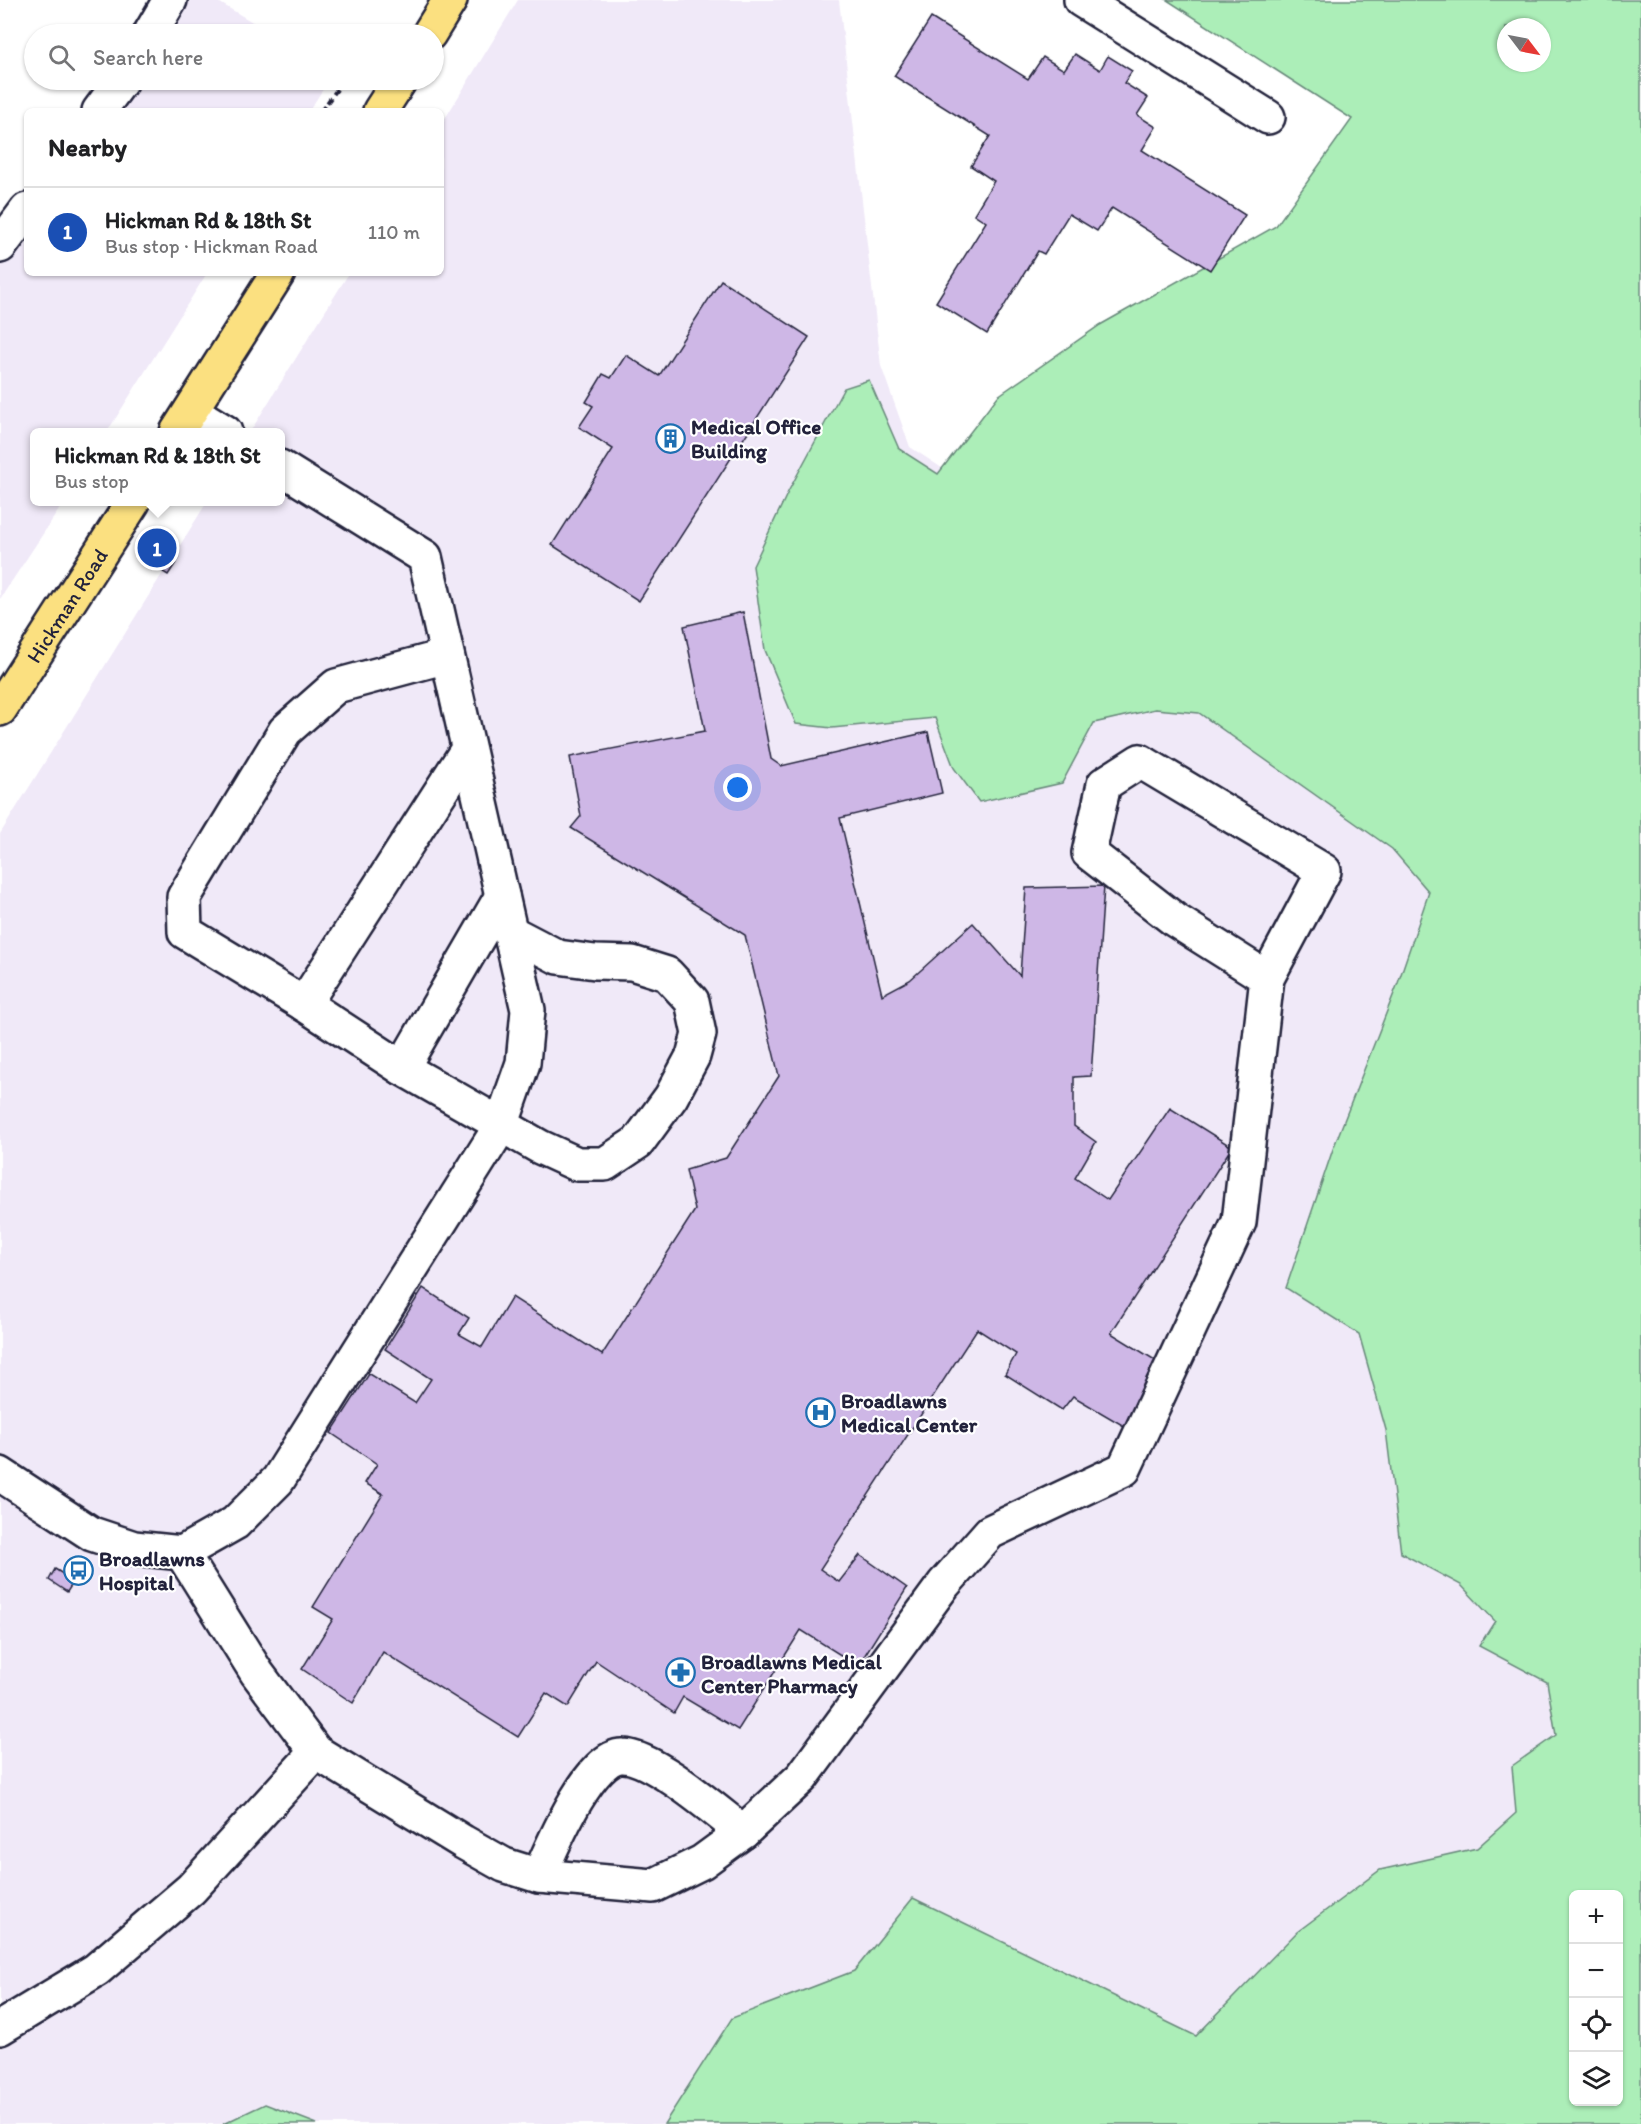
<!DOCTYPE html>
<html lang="en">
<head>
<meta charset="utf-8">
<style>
  body { margin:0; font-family:Itim,sans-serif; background:#f6f6f6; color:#202124 }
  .controls { position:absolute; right:18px; bottom:18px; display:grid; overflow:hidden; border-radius:9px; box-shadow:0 2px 4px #0004 }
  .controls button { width:54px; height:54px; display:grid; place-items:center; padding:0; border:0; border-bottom:2px solid #e0e0e0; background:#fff; color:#202124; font:30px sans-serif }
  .compass { position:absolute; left:1497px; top:18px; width:54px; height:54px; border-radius:50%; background:#fff; box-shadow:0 2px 4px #0004; rotate:122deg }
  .you { position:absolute; left:738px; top:788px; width:21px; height:21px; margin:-15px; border:4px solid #fff; border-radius:50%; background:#1a73e8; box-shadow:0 0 0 9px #1a73e833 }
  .badge { display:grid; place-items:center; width:39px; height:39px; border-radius:50%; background:#1a73e8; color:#fff; font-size:20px; font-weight:700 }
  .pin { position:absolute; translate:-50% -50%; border:3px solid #fff; box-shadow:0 2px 6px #0006 }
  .popup { position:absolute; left:30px; top:428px; width:255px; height:78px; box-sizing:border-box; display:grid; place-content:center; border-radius:9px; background:#fff; filter:drop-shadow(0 2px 4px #0005); font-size:20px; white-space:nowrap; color:#757577 }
  .popup b { font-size:22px; color:#202124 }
  .popup::after { content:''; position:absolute; left:50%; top:100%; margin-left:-12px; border:12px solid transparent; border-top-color:#fff }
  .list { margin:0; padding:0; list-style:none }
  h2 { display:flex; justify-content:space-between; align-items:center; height:78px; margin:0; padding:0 24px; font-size:26px }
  h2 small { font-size:20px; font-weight:400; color:#757577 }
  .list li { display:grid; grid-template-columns:39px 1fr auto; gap:18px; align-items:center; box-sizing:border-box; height:90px; padding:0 24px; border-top:2px solid #e0e0e0 }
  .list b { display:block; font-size:22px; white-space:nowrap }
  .list p { margin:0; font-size:20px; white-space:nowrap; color:#757577 }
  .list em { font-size:20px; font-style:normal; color:#757577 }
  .icon { flex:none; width:33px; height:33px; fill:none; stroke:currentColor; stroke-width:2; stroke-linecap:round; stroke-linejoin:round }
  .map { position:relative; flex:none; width:1641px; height:2124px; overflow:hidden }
  .search { position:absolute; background:#fff; box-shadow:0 2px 4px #0004; left:24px; top:24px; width:420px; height:66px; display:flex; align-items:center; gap:15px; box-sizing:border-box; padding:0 21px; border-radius:33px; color:#757577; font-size:22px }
  .panel { position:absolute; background:#fff; box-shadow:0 2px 4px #0004; left:24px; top:108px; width:420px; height:168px; border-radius:9px }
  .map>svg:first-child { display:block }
  .built { fill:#f0e9f8 }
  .green { fill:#aceeb8; stroke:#67887a; stroke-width:1.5; fill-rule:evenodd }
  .building { fill:#ceb7e6; stroke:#22223b; stroke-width:1.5 }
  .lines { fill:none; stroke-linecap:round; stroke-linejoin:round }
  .minor-casing { stroke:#22223b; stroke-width:38 }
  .major-casing { stroke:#22223b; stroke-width:38 }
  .path { stroke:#22223b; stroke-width:4; stroke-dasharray:6 4.5; stroke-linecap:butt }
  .minor { stroke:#fff; stroke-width:33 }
  .major { stroke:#fbe080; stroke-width:33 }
  .labels { text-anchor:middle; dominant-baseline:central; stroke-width:4.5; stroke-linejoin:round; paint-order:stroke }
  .poi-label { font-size:21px; font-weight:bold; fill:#22223b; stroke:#fff; text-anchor:start }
  .street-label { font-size:21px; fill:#22223b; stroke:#fff }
</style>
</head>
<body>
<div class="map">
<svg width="1641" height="2124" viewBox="0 0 1641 2124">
  <rect width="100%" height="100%" fill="#fff"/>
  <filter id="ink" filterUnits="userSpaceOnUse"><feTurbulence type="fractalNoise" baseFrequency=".0167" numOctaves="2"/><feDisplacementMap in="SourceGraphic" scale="12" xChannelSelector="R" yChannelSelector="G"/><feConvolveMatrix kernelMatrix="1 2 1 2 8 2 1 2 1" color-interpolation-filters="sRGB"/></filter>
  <g filter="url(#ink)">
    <g class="built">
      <polygon points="190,0 215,0 273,34 168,34"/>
      <polygon points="518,0 839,0 881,366 910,447 1641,929 1618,1894 1574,1894 1526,2124 0,2124 0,834 207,502 280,502 280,432 250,432 349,273 441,273 441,125"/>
      <polygon points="140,80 329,80 309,111 120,111"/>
      <polygon points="27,242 27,273 207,273 107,432 34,432 34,502 64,502 0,599 0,256 11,262"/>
    </g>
    <g class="green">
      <path d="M1167,0h474v2124h-977l68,-106 122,-47 59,-73 283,138 101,-104 83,-62 97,-22 39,-35 -4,-47 44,-31 -9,-53 -68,-36 16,-25 -34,-36 -60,-32 -15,-123 -27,-96 -73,-46 47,-139 65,-166 31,-91 -37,-43 -193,-136 -44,-4 -61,14 -32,60 -83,19 -25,-34 -19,-50 -103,10 -36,-4 -31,-74 -12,-84 35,-74 56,-104 25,-8 30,69 39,25 60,-78 102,-71 176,-99 76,-107zM1506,27h36v36h-36zM1574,1894h44v208h-44z"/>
      <polygon points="265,2104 317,2124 223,2124"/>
    </g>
    <g class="building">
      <polygon points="931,18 1028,79 1043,57 1064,70 1075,54 1100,70 1108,56 1132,71 1124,83 1148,98 1137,115 1156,127 1142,150 1245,215 1210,270 1112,208 1097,231 1069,214 1044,254 1038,251 987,334 936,302 986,222 974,214 994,181 971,166 990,136 894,76"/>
      <polygon points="721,280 809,337 639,601 552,545 613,449 579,427 593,406 586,402 603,374 611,378 626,355 659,376"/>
      <polygon points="171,553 179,558 168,575 160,570"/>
      <polygon points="743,612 771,759 781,766 928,732 942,793 840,818 882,995 910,980 973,923 1020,976 1026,888 1104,886 1091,1076 1074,1077 1074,1126 1096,1142 1075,1178 1108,1200 1170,1108 1232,1147 1111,1333 1168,1368 1129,1429 1073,1396 1062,1410 1005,1374 1016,1354 977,1329 820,1569 839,1582 860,1555 907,1588 858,1666 801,1630 738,1730 683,1697 674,1713 596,1661 568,1707 546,1693 518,1737 383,1652 353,1703 302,1669 333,1619 313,1607 383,1494 365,1483 377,1464 331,1433 369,1374 415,1403 431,1379 385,1349 423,1288 469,1318 459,1334 482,1347 512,1297 602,1355 695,1210 686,1170 726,1158 779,1076 745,935 571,828 581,816 570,757 705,731 684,626"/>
      <polygon points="55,1569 74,1581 67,1592 49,1580"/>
    </g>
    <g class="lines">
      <defs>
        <g id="minor">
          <polyline points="1081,0 1268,117"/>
          <polyline points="150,34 170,0"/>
          <polyline points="99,111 122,80"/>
          <polyline points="0,246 27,210"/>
          <polyline points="191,411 225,432"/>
          <polyline points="447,656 336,686 285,731 184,897 185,932 304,1004 402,1068 540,1147 577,1164 605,1164 638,1142 671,1097 693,1056 699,1034 692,1001 667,974 632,963 595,962 558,957 510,932"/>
          <polyline points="304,1004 468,749"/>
          <polyline points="402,1068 502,896"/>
          <polyline points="0,1474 92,1534 134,1548 182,1553 235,1523 278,1480 492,1140 502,1123 523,1063 528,1010 425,557 280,467"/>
          <polyline points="182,1553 257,1673 316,1752 463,1842 504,1865 539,1876 653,1886 702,1862 743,1832 802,1777 944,1584 990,1532 1124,1469 1239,1222 1267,978 1324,871 1140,761 1104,784 1089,853 1175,920 1267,978"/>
          <path d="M539,1876c12,-27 51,-122 84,-120 31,1 94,56 120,76"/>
          <polyline points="0,2028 96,1970 191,1889 316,1752"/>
        </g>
        <g id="major">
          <polyline points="429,34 450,0"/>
          <polyline points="380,111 400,80"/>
          <polyline points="177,432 278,273"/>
          <path id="s1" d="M0,709l133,-207"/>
        </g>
      </defs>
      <use href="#minor" class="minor-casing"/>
      <use href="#major" class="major-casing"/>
      <polyline class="path" points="321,111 344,80"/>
      <use href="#minor" class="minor"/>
      <use href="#major" class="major"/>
    </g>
  </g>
  <defs>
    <symbol id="building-ring" viewBox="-11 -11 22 22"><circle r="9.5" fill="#fff" stroke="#1f6fb2" stroke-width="1.5"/><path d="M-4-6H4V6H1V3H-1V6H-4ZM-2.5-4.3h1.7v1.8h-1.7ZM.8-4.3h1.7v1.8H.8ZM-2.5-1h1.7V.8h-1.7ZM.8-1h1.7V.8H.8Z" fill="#1f6fb2"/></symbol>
    <symbol id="hospital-ring" viewBox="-11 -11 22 22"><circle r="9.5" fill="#fff" stroke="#1f6fb2" stroke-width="1.5"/><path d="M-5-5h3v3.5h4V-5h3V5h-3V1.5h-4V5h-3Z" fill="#1f6fb2"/></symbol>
    <symbol id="bus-ring" viewBox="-11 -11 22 22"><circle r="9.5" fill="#fff" stroke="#1f6fb2" stroke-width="1.5"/><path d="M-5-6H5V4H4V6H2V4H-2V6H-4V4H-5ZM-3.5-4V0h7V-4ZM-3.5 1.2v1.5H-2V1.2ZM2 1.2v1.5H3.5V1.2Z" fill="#1f6fb2"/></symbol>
    <symbol id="pharmacy-ring" viewBox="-11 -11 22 22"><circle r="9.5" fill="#fff" stroke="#1f6fb2" stroke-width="1.5"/><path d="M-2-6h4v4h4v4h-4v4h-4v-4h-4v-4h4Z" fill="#1f6fb2"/></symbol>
  </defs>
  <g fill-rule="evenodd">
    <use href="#building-ring" x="654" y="422" width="33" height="33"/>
    <use href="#hospital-ring" x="804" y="1396" width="33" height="33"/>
    <use href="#bus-ring" x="62" y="1554" width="33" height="33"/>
    <use href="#pharmacy-ring" x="664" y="1656" width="33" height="33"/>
  </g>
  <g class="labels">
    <g class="poi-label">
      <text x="691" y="426">Medical Office<tspan x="691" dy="24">Building</tspan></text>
      <text x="841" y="1400">Broadlawns<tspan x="841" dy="24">Medical Center</tspan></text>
      <text x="99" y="1558">Broadlawns<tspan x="99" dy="24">Hospital</tspan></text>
      <text x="701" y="1661">Broadlawns Medical<tspan x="701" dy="24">Center Pharmacy</tspan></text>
    </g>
    <g class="street-label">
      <text stroke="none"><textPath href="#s1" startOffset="123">Hickman Road</textPath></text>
    </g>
  </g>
</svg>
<div class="controls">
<button>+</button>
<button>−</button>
<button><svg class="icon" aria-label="locate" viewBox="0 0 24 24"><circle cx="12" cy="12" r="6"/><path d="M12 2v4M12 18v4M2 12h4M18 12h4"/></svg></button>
<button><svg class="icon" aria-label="layers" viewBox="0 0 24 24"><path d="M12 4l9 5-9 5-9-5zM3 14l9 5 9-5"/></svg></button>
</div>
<svg class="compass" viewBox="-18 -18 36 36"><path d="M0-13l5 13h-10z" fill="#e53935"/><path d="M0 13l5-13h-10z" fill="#757577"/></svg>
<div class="you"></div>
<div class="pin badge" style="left:157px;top:548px;background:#1a4fb4">1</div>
<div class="popup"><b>Hickman Rd &amp; 18th St</b>Bus stop</div>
<div class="search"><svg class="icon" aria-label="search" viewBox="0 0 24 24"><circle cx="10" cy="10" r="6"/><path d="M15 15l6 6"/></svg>Search here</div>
<section class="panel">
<h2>Nearby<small></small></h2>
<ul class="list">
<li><span class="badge" style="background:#1a4fb4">1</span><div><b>Hickman Rd &amp; 18th St</b><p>Bus stop · Hickman Road</p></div><em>110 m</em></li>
</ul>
</section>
</div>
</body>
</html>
